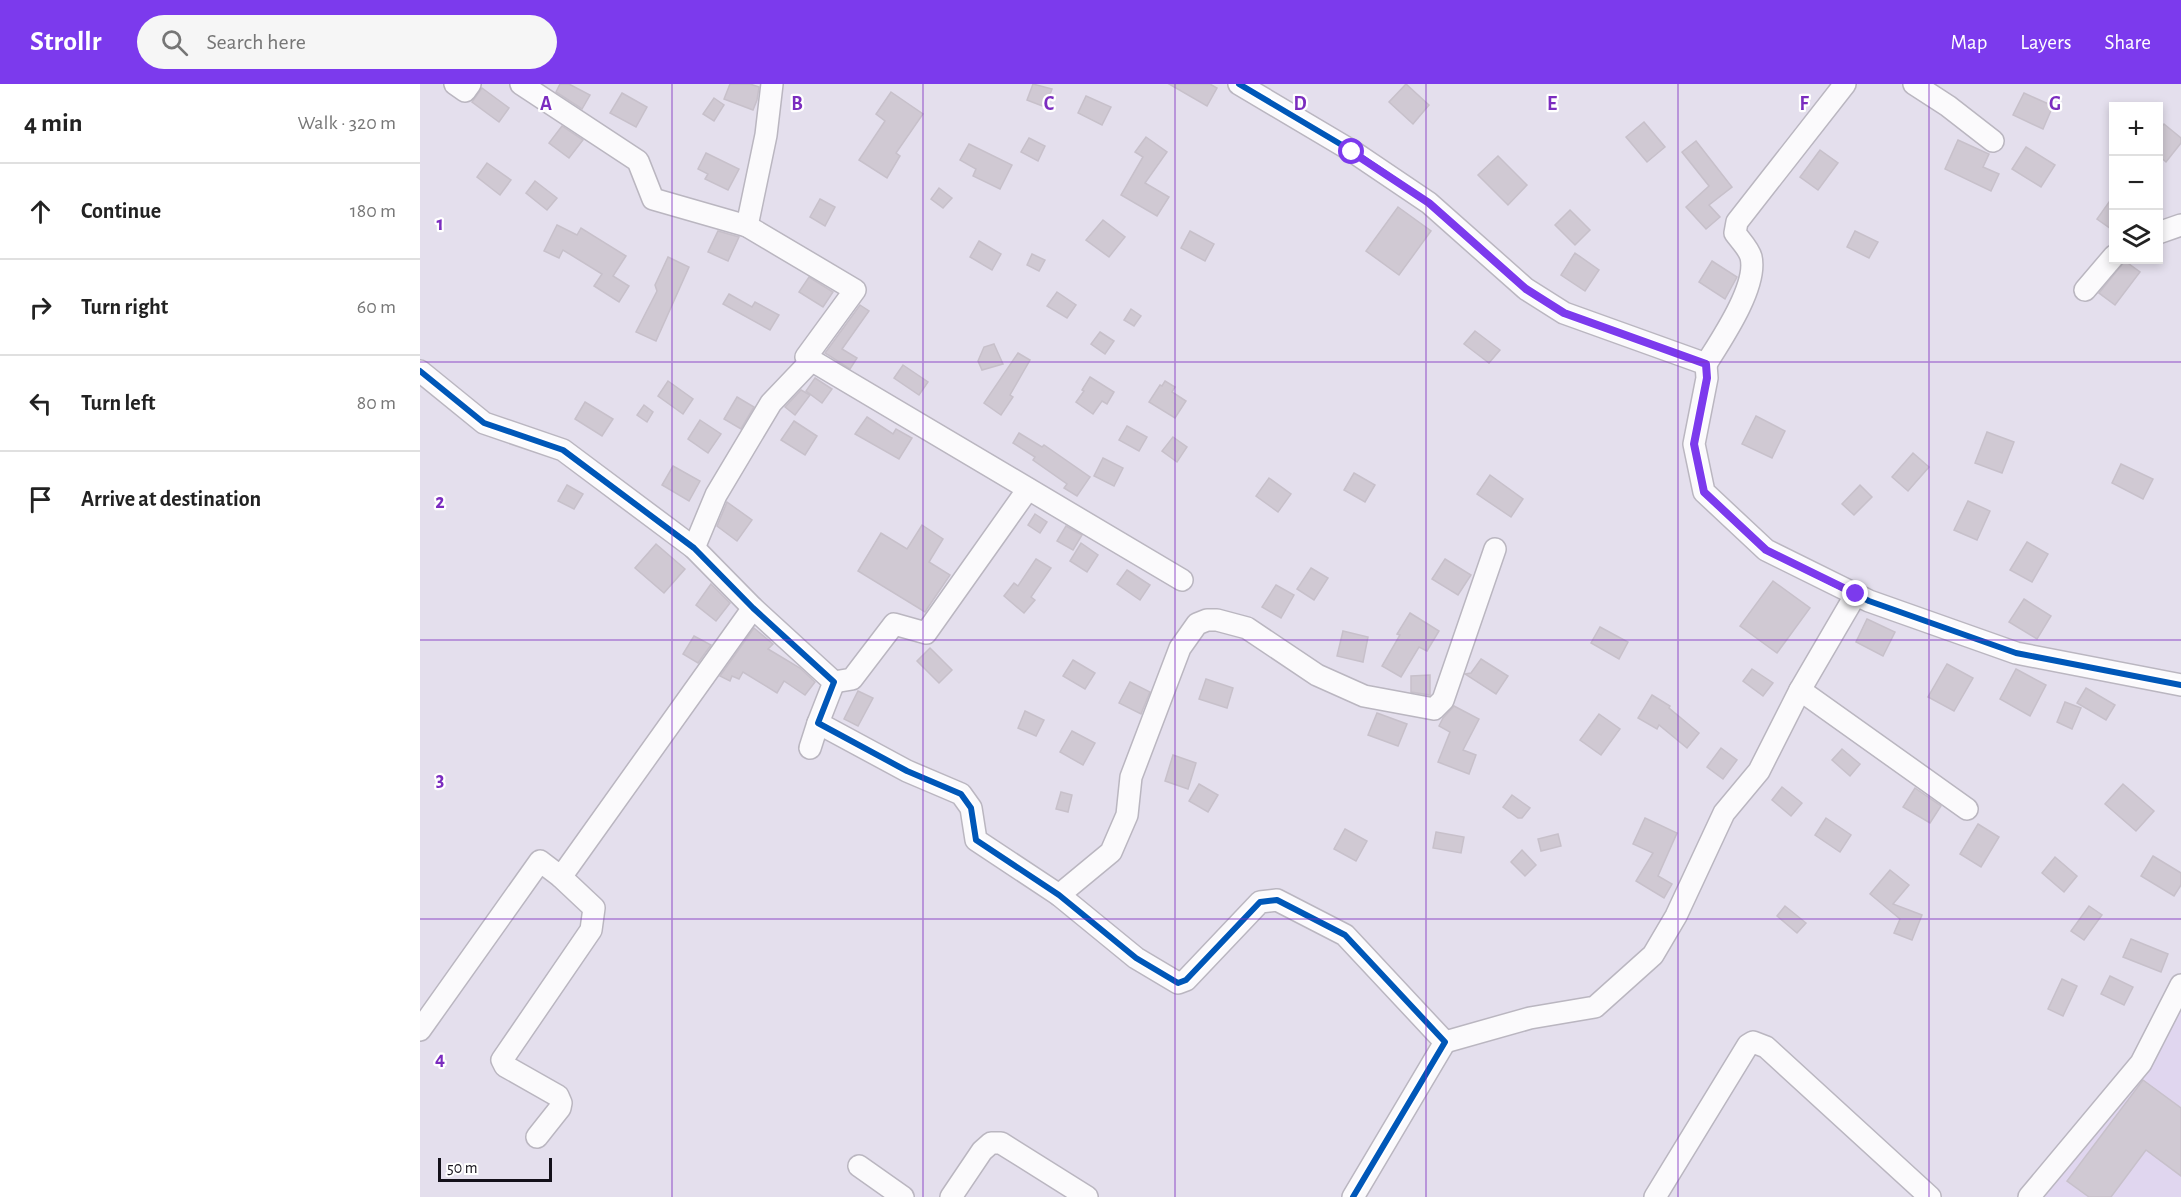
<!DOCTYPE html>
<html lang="en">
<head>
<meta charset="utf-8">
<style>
  body { margin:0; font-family:"Alegreya Sans",sans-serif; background:#f6f6f6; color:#222 }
  .controls { position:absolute; right:18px; top:18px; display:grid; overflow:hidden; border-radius:0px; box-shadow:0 3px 9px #0003 }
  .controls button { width:54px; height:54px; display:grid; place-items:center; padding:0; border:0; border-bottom:2px solid #e0e0e0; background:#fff; color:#222; font:30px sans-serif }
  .scale { position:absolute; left:18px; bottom:15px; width:114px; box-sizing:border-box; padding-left:6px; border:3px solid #14111a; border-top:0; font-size:16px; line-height:21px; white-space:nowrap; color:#14111a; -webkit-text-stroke:4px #fff; paint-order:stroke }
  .stop { position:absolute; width:18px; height:18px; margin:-14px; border:4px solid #7c3aed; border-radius:50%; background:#fff }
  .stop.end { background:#7c3aed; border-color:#fff; box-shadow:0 2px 6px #0008 }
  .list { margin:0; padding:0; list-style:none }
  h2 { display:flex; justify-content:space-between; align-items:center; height:78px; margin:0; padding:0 24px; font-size:26px }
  h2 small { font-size:20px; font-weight:400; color:#767676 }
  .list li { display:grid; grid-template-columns:39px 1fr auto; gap:18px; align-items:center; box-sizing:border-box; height:96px; padding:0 24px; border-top:2px solid #e0e0e0 }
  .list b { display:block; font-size:22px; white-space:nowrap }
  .list em { font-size:20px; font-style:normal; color:#767676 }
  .icon { flex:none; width:33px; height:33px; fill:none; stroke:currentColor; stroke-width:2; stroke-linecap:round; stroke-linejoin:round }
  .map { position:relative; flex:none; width:1761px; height:1113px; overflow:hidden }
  header { display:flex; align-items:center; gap:36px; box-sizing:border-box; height:84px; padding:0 30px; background:#7c3aed; color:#fff }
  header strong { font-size:28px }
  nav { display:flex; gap:33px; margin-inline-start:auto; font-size:21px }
  .search { width:420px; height:54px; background:#f6f6f6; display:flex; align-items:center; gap:15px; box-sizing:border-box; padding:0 21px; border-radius:33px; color:#767676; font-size:22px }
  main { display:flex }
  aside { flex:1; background:#fff }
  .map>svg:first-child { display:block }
  .built { fill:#e0d6ef }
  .building { fill:#d0c9d3; stroke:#c7c0ca; stroke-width:1.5 }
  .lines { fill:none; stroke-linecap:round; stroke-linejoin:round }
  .minor-casing { stroke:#bab6c0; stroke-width:24 }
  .minor { stroke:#fbfafc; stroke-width:21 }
  .cycleway-casing { stroke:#fff; stroke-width:10 }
  .cycleway { stroke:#0057b8; stroke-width:6 }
  .route { stroke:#7c3aed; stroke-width:8 }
  .grid { fill:none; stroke:#7b2cbf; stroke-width:1.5; stroke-opacity:0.55 }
  .grid-label { font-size:20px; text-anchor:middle; font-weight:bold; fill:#7b2cbf; stroke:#fff; stroke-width:4.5; stroke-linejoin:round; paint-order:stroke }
</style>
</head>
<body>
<header>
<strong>Strollr</strong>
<div class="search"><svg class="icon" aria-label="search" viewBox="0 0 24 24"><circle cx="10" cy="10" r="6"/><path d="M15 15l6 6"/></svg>Search here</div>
<nav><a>Map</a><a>Layers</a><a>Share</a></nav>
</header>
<main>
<aside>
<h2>4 min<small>Walk · 320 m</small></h2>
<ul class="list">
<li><svg class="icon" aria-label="ahead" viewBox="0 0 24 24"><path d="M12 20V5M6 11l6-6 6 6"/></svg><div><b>Continue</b></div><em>180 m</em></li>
<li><svg class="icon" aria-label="right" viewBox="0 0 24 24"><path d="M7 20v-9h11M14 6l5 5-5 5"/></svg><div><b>Turn right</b></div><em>60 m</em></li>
<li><svg class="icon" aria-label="left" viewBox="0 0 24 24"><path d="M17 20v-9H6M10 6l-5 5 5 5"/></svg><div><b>Turn left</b></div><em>80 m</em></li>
<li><svg class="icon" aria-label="arrive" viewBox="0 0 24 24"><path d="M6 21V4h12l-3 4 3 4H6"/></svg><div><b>Arrive at destination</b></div></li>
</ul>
</aside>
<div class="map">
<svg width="1761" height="1113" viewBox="0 0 1761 1113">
  <rect width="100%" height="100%" fill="#e4dfed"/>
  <polygon class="built" points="1761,921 1761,1113 1622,1113"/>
  <g class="building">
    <polygon points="140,0 149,0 170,11 162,25 136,8"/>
    <polygon points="310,0 330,0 339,3 337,16 333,26 304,15"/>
    <polygon points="613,0 632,5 625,23 607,16"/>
    <polygon points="749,0 790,0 797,4 787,22"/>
    <polygon points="986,0 1009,21 993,40 969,18"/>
    <polygon points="62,4 89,24 79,38 52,18"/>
    <polygon points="471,8 503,30 476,69 480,72 467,94 439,76 465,37 456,30"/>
    <polygon points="202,9 227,23 216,43 190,29"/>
    <polygon points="1604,9 1633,22 1623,45 1593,31"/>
    <polygon points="666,12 691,23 682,41 658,29"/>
    <polygon points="294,14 304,21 294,37 283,30"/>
    <polygon points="1224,38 1245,63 1227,78 1206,53"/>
    <polygon points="1744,40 1761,54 1761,59 1746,78 1738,71 1738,47"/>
    <polygon points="142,42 163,56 149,74 129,59"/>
    <polygon points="726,53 747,68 725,99 749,113 737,132 701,111 723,73 715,68"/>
    <polygon points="609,54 625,62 618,77 601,68"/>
    <polygon points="1538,56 1569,70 1563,83 1579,90 1571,107 1525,85"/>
    <polygon points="1276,57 1312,103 1289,121 1300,133 1286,145 1266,123 1289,102 1262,68"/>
    <polygon points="549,60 592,81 580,105 553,92 556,85 540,76"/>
    <polygon points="1606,63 1635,81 1621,103 1592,85"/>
    <polygon points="1400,66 1418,79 1398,106 1380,93"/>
    <polygon points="286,69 319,85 308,106 285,95 288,90 278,85"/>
    <polygon points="1078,72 1107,101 1088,121 1058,91"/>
    <polygon points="67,79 91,96 80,111 57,93"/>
    <polygon points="115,97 137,114 127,126 106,109"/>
    <polygon points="519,104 532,114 523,124 511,115"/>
    <polygon points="1694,111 1694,147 1677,135"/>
    <polygon points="400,115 415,123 405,142 390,133"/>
    <polygon points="978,123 1011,147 979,191 946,167"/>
    <polygon points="1150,126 1170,146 1155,161 1135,141"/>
    <polygon points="683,136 705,153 689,173 666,156"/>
    <polygon points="137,141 157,151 161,144 206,172 193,192 209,202 199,218 174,202 182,190 143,166 139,174 124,167"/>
    <polygon points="298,147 319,153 308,177 288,168"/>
    <polygon points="770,147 794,160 785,177 761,164"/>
    <polygon points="1435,147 1458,158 1449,174 1427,163"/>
    <polygon points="559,157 581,170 572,186 550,173"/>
    <polygon points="1155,169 1179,186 1165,207 1141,191"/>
    <polygon points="612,170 625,176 619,187 607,181"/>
    <polygon points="248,173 269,183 236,257 216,248 237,207 235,201"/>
    <polygon points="1292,177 1317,193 1305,215 1279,198"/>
    <polygon points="1705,177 1720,188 1695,221 1679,209"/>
    <polygon points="389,193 413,208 403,223 379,208"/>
    <polygon points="637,208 656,221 647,234 627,222"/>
    <polygon points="309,210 332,223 335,218 359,231 350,246 303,220"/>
    <polygon points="440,221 449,227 422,265 437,274 430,285 405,269"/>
    <polygon points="711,225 721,232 714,242 704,236"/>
    <polygon points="1055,247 1080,266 1069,279 1044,260"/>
    <polygon points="680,248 694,257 685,270 671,260"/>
    <polygon points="574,260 583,280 562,286 558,277 564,263"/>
    <polygon points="598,269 610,276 590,311 593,313 581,331 564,319"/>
    <polygon points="483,281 508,298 499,311 474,294"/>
    <polygon points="670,293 694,308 687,320 682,317 673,330 656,318 664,307 662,306"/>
    <polygon points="395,294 412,305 402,319 386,307"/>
    <polygon points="248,297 273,315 263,330 238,312"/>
    <polygon points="745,297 755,303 752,308 766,317 755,334 729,318 740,301 742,302"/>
    <polygon points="381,306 390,311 375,331 365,323"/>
    <polygon points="317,313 334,323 321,345 304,335"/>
    <polygon points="165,318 193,335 182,352 155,335"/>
    <polygon points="224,321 233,328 227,338 217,331"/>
    <polygon points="1336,332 1365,347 1352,374 1322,360"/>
    <polygon points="447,333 473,350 476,345 492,354 479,375 435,350"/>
    <polygon points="280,336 301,350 288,369 268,355"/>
    <polygon points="374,337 397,352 385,371 361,356"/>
    <polygon points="707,342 727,353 719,367 699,356"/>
    <polygon points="1567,348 1594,358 1582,389 1555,379"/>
    <polygon points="599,349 622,363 624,361 670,393 657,412 644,404 647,400 613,376 615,373 593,359"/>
    <polygon points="753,353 767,363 757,378 742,367"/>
    <polygon points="1493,369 1509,383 1488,407 1472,393"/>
    <polygon points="683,374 703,384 694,402 674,392"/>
    <polygon points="1701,380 1733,395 1723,415 1692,399"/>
    <polygon points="253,382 280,397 269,417 242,401"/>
    <polygon points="934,389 955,401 945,418 924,406"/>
    <polygon points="1070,391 1103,415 1091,433 1057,410"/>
    <polygon points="849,394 871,410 858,428 836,412"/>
    <polygon points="147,401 163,410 154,425 138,417"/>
    <polygon points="1440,401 1452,413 1434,431 1422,420"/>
    <polygon points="1548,417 1570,427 1557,456 1534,446"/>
    <polygon points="307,418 332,436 317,457 297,442"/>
    <polygon points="615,430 627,438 620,449 608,441"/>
    <polygon points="502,441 523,455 509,478 530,491 505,528 438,487 461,449 487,465"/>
    <polygon points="646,442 662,451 653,466 637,457"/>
    <polygon points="1607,458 1628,470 1612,498 1590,486"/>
    <polygon points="661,459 678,471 667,488 650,477"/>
    <polygon points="236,460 265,485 244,509 215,484"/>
    <polygon points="616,475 631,484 611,513 615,516 604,529 584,512 594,499 598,502"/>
    <polygon points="1025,475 1051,491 1038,511 1012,495"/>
    <polygon points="891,484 908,494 894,516 877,505"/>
    <polygon points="707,486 730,501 720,516 697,500"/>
    <polygon points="1353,497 1390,524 1357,569 1320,542"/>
    <polygon points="291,500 310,519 296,537 276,521"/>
    <polygon points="856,501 874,511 861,534 842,523"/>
    <polygon points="1604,515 1631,532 1617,555 1589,538"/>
    <polygon points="990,529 1019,547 1007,567 999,563 981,593 962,582 980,551 977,550"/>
    <polygon points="1447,535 1475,548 1463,572 1436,558"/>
    <polygon points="1180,543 1208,558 1199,575 1171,559"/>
    <polygon points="334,544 353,560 348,565 380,584 395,598 385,611 364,597 357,609 323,588 319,595 312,592 310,597 300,592"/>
    <polygon points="923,547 948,553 943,578 917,572"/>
    <polygon points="274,552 291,561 278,579 263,570"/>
    <polygon points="510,564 532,586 519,599 497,577"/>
    <polygon points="1061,575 1088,592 1076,610 1045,590 1051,589"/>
    <polygon points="653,576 675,589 665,605 643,592"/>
    <polygon points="1527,580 1553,594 1534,627 1508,613"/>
    <polygon points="1332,585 1353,599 1343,612 1323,597"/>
    <polygon points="1596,585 1626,601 1610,632 1580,615"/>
    <polygon points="1010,591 1010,611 991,608 991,592"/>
    <polygon points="786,595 813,604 807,624 779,615"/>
    <polygon points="710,598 730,608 721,630 699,619"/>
    <polygon points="1666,604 1695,621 1686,636 1657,619"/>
    <polygon points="438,607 453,614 438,642 424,635"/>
    <polygon points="1232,611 1250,622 1249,624 1279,649 1267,664 1239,641 1237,645 1218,634"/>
    <polygon points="1645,618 1661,624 1652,645 1637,638"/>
    <polygon points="1034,622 1059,635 1043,666 1056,671 1049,690 1018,678 1030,648 1019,642 1023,634"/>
    <polygon points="605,627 624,636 616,652 598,644"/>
    <polygon points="957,629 987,640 978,662 948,651"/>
    <polygon points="1179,630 1200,645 1181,671 1160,656"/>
    <polygon points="652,647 675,659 663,681 640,668"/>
    <polygon points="1301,664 1317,676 1303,695 1287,683"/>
    <polygon points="1422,665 1440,680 1430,692 1412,676"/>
    <polygon points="753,671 776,679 768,705 745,697"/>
    <polygon points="779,700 798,711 788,728 769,717"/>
    <polygon points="1703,700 1734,727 1716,747 1685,720"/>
    <polygon points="1362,703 1382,719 1371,732 1352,716"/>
    <polygon points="1495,704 1521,722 1510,739 1483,723"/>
    <polygon points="641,708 652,711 648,728 636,725"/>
    <polygon points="1092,711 1110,724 1102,734 1098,734 1083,723"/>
    <polygon points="1225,734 1257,749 1238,792 1252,800 1244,814 1216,797 1233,769 1213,760"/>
    <polygon points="1406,734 1431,751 1420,768 1395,751"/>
    <polygon points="1558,740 1579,753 1561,783 1540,770"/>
    <polygon points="925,745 947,757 936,777 914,765"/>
    <polygon points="1016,748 1044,753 1041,769 1013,764"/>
    <polygon points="1138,750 1141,762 1121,767 1118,755"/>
    <polygon points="1102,766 1116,781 1105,792 1091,778"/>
    <polygon points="1733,772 1761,789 1761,801 1754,812 1721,792"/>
    <polygon points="1635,773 1657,792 1644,808 1622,789"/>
    <polygon points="1470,786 1489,801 1473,820 1502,831 1492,856 1474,849 1480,835 1450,810"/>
    <polygon points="1365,822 1386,839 1377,849 1357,832"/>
    <polygon points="1669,822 1682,831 1664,856 1651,847"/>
    <polygon points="1711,855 1748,870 1741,888 1703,873"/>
    <polygon points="1690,892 1713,903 1704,921 1681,910"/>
    <polygon points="1642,895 1657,902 1643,932 1628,925"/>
    <polygon points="1723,996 1761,1024 1761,1092 1726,1066 1691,1113 1669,1113 1647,1097"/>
  </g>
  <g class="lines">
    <defs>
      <g id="minor">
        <polyline points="35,0 45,7 50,0"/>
        <polyline points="101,0 218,77 233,115 327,142 435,206 386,273 762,496"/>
        <polyline points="819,0 932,67 1009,119 1106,205 1144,229 1286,280 1287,294 1274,360 1284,408 1346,466 1449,517 1596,569 1761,601"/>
        <polyline points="1494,0 1528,22 1573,57"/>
        <polyline points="327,142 346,51 352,0"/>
        <polyline points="1738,149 1761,141"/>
        <polyline points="1665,206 1694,172"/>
        <path d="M1286,280c15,-24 52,-78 45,-107 -2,-8 -11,-17 -16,-24l2,-11 108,-138"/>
        <polyline points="0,287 64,339 143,366 274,464 333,524 414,598 398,639 487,687 541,710 551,724 556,756 639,811 716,874 758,899 766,896 840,818 857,816 925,851 1025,958 933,1113"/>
        <polyline points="274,464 296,411 351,319 392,276"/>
        <polyline points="414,598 432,595 474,540 506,549 608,405"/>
        <polyline points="1380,606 1547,725"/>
        <polyline points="390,664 398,639"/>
        <polyline points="639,811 691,768 707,731 711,693 760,564 777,540 787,536 797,536 827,544 897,591 944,612 1014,625 1023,616 1075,465"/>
        <polyline points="0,946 120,777 141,793 333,524"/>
        <polyline points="1025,958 1110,934 1175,923 1233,871 1256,832 1304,729 1339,687 1380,606 1436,510"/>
        <polyline points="117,1053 140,1024 141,1019 138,1012 85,982 82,976 171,846 174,824 141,793"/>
        <polyline points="439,1082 483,1113"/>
        <polyline points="531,1113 562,1067 571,1059 581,1059 667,1113"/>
        <polyline points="1235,1113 1328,961 1333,958 1346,963 1510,1113"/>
        <polyline points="1609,1113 1721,979 1761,901"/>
      </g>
    </defs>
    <use href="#minor" class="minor-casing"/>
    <use href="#minor" class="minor"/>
    <defs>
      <g id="cycleway">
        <polyline points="819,0 932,67 1009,119 1106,205 1144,229 1286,280 1287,294 1274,360 1284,408 1346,466 1449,517 1596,569 1761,601"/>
        <polyline points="0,287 64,339 143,366 274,464 333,524 414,598 398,639 487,687 541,710 551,724 556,756 639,811 716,874 758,899 766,896 840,818 857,816 925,851 1025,958 933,1113"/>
      </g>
    </defs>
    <use href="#cycleway" class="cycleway-casing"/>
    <use href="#cycleway" class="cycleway"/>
  </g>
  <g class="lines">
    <polyline class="route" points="932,68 1009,119 1106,205 1144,229 1286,280 1287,294 1274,360 1284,408 1346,466 1436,510"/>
  </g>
  <path class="grid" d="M252,0v1113M503,0v1113M755,0v1113M1006,0v1113M1258,0v1113M1509,0v1113M0,278h1761M0,556h1761M0,835h1761"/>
  <g class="grid-label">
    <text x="126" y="26">A</text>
    <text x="377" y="26">B</text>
    <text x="629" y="26">C</text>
    <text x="880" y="26">D</text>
    <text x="1132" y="26">E</text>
    <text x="1384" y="26">F</text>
    <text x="1635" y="26">G</text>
    <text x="20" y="146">1</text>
    <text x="20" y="424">2</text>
    <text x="20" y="702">3</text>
    <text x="20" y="981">4</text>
  </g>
</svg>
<div class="controls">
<button>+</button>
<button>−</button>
<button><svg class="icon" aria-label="layers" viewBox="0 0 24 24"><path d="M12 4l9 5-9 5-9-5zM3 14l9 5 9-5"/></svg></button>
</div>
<div class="scale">50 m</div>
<div class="stop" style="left:932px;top:68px"></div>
<div class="stop end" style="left:1436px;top:510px"></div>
</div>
</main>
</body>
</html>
